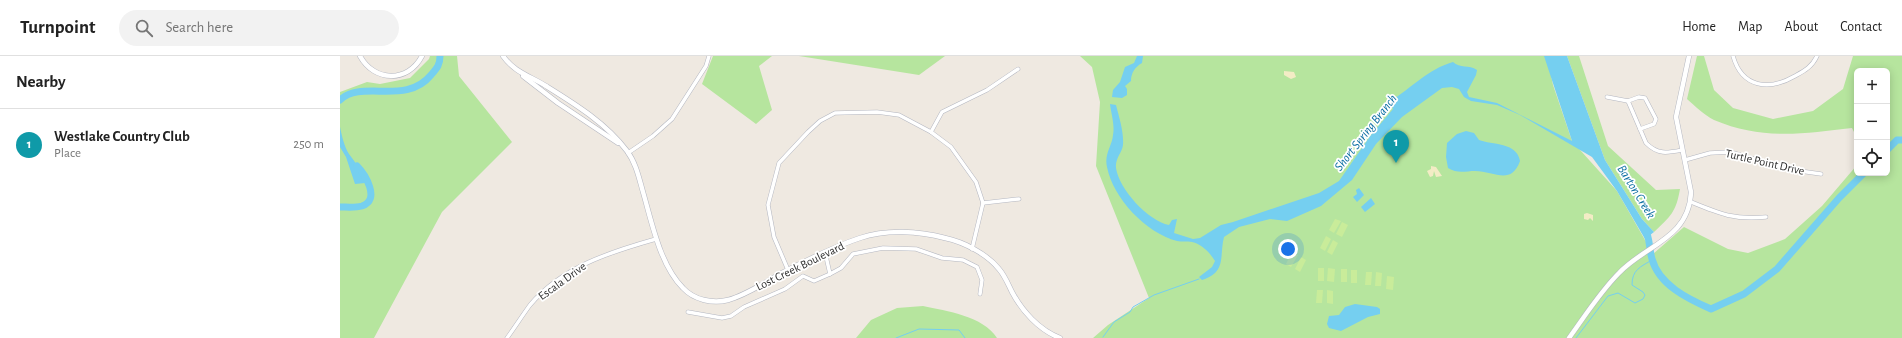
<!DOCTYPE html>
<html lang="en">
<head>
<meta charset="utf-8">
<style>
  body { margin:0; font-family:"Alegreya Sans",sans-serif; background:#f2f2f2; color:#222 }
  .controls { position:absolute; right:12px; top:12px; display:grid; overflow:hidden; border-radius:6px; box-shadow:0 2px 10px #0003 }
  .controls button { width:36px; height:36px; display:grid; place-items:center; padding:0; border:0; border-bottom:1px solid #e0e0e0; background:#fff; color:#222; font:20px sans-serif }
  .you { position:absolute; left:948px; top:193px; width:14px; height:14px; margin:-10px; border:3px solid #fff; border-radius:50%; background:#1a73e8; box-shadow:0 0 0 6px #1a73e833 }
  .badge { display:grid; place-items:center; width:26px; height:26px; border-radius:50%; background:#0b8043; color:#fff; font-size:13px; font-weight:700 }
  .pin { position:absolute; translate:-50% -33px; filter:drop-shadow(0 1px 2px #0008) }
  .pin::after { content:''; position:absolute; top:21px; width:14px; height:12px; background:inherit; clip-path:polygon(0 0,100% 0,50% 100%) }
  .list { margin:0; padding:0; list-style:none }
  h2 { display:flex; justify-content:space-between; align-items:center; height:52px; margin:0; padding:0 16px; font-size:17px }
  h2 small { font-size:13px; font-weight:400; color:#767676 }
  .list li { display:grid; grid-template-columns:26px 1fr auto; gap:12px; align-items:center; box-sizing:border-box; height:72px; padding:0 16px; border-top:1px solid #e0e0e0 }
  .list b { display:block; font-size:15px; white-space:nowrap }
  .list p { margin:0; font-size:13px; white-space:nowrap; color:#767676 }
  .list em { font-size:13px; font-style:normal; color:#767676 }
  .icon { flex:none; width:22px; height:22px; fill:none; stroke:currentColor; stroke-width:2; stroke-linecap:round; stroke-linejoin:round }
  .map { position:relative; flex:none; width:1562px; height:282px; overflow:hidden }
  header { display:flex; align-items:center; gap:24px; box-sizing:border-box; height:56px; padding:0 20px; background:#fff; border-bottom:1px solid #e0e0e0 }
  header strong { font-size:19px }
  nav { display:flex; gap:22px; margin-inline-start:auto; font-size:14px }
  .search { width:280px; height:36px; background:#f2f2f2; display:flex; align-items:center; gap:10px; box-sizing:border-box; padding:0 14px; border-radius:22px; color:#767676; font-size:15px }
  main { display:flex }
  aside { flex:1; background:#fff }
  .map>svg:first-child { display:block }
  .green { fill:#b6e59e }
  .sand { fill:#f3ecc5 }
  .pitch { fill:#c9ec9a }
  .water { fill:#75cff0 }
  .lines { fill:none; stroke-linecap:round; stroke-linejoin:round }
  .stream { stroke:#75cff0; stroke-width:1 }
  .river { stroke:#75cff0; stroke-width:7 }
  .minor-casing { stroke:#b4b7c1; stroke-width:4.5 }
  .tertiary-casing { stroke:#b4b7c1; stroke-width:5.5 }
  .minor { stroke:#fff; stroke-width:3.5 }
  .tertiary { stroke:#fff; stroke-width:4.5 }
  .labels { text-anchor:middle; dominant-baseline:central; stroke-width:3.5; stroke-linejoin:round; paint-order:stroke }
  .street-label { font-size:12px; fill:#2e2e2e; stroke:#fff }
  .water-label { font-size:13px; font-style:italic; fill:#0d6fa3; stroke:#fff }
</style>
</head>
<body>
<header>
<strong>Turnpoint</strong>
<div class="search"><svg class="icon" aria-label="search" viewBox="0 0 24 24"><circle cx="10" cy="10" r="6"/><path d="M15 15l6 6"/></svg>Search here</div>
<nav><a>Home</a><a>Map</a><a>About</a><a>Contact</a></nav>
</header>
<main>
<aside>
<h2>Nearby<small></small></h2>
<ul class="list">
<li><span class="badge" style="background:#0f9aa8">1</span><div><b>Westlake Country Club</b><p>Place</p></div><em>250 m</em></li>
</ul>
</aside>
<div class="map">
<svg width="1562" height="282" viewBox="0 0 1562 282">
  <rect width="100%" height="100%" fill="#efe9e1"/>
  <g class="green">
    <polygon points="90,0 117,0 119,20 172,86 102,156 34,282 0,282 0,36 27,26 40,28 70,22 89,3"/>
    <polygon points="373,0 432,0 419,10 432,54 416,68 362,28"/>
    <polygon points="459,0 605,0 579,19"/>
    <path d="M740,0h467l6,29 19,56 45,50 36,63 31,-27 44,22 20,4 37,-14 37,-33 35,-41v8h30v-102h-30v67l-5,-10c-50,6 -91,12 -138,-8 -10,-5 -19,-14 -27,-21l10,-43h7l10,34 19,18 40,11 40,-8 30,-22 10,-33h49v282h-809l15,-13 41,-27 -53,-132 4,-64 -8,-35z"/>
    <path d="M1227,0h12l29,90 48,44 24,-1c-4,23 -9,27 -26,43l-12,-13 -37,-59z"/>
    <path d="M583,250c24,5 60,10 74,32h-141l15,-18 26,-12z"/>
  </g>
  <g class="sand">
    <polygon points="944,15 954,16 956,21 951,23 944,19"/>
    <polygon points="1091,110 1096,111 1102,120 1096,121 1094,115 1093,120 1090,121 1087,115 1091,113"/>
    <polygon points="1247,157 1253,159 1253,165 1250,162 1248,164 1244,163 1244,158"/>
  </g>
  <g class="pitch">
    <polygon points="995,163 1001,165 994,177 989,174"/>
    <polygon points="1002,166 1008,169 1002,181 996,178"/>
    <polygon points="986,180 991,183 985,195 980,192"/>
    <polygon points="993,184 998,187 992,199 987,196"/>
    <polygon points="952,196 958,199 951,211 946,208"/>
    <polygon points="961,201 966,204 960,216 955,213"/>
    <rect x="978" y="212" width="6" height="13"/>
    <polygon points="988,212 995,213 994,226 987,225"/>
    <rect x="1001" y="213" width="6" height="13"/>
    <rect x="1011" y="214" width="6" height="13"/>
    <polygon points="1026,216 1032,216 1031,229 1025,229"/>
    <polygon points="1036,216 1042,217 1041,230 1035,230"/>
    <polygon points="1047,220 1054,221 1053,234 1046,233"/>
    <polygon points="977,234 983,234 982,247 976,247"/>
    <polygon points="987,234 993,235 993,248 987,247"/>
  </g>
  <g class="water">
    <path d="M797,0h6l-1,7c-7,4 -11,10 -11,18l-6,5 2,3v6l-5,3 -10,-1 1,-7 7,-8 5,-15 9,-4z"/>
    <path d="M1204,0h23l38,104 37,59 12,13 -9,7 -28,-48 -25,-34 -72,-42 -23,-10 -26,-4 -7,-4 -5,-8 -7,-2 -10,1 -40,29 -26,27 -24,36 -31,26 -34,15 -17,-2 -31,8 -15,10c-5,20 3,35 -22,43l-3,-3 13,-10 3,-6c-5,-8 -13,-17 -23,-19 -5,-1 -10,0 -15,-1 -31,-8 -64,-43 -70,-74 -3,-13 5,-21 6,-32 2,-10 -2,-22 -3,-31l6,1c3,12 8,27 7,40 -1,8 -8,13 -7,23 3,21 32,53 53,57l3,-5 5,-1 -3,14 19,6 7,-1 21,-13 12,-3 86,-29 20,-12 32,-46 22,-26 -3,-8c22,-13 38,-32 63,-39 7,7 16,2 24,8l-1,5 -9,17 2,5 28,6 75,38z"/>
    <path d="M0,71c2,9 4,19 9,27 7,10 14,16 16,29l-10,1 -9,-27 -6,-10z"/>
    <path d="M1126,75l8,2 5,7c13,5 38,2 41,21 -9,25 -26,10 -45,10 -9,0 -18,3 -27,-3l-2,-11 1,-14 10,-9z"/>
    <polygon points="1019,132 1024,139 1017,146 1013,141 1017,138 1016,134"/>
    <polygon points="1031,142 1035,148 1025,156 1021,151"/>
    <polygon points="1015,248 1037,251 1040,253 1040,258 1028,261 1001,275 989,272 987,268 989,260 999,259 1005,251"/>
  </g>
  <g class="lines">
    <g class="stream">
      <polyline points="763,281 774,266 790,256 793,251 814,239 859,223"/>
      <polyline points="556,282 579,273 619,274 625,282"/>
      <path d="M1236,282l32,-42 10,-3 17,10 8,-4 2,-4 -2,-3 -11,-7c0,-15 8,-18 20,-25"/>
    </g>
    <g class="river">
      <path d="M0,44c22,-21 66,6 91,-25 6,-7 9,-10 9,-19"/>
      <polyline points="1547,94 1557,84 1562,84"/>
      <path d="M0,151c7,0 15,1 22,-1 19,-6 3,-32 -5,-40"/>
      <path d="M1305,173c5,8 4,20 7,30 7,26 36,40 59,50l33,-15 33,-25 62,-71 25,-25"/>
    </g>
    <defs>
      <g id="minor">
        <path d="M1393,0c9,32 36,35 62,20 9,-5 17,-9 22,-20"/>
        <polyline points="1267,41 1288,45"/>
        <path d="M1288,45l18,42c12,12 21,10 36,7"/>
        <polyline points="1288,45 1299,41 1305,42 1316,63 1314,68 1300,73"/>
        <polyline points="591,76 602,56 647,34 678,13"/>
        <polyline points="288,97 313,80 332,63 366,10 369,0"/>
        <polyline points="1345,104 1370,97 1390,96 1453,114 1481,118"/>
        <path d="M1351,146c29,12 43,18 75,15"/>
        <polyline points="643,147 679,143"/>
        <polyline points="485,196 490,218 501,212 513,198 543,192 576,193 602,202 623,204 637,211 642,224 640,238"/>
        <polyline points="448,214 434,181 428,149 439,107 468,76 480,65 495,57 537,56 559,59 591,76 611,91 636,126 643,147 632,193"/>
        <polyline points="348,256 382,262 391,260 404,251 445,233 463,220 474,225 490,218"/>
        <path d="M167,282c8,-11 15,-22 23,-33 32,-38 80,-53 126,-66"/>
      </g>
      <g id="tertiary">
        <path d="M20,0c14,26 48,27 62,0"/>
        <path d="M163,0c11,16 27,20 43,30 29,18 60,37 81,65 9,12 12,27 16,41 9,31 17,73 40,96 11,12 30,16 45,12 19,-5 37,-18 54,-27 25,-13 51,-26 78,-35 26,-9 59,-7 85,0 19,4 42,16 54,31 6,7 9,15 13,23 10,19 27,38 48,46"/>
        <polyline points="183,20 218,47 278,87"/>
        <path d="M1229,282c16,-22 31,-46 50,-65 26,-28 70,-34 72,-81l-15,-75 13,-61"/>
      </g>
    </defs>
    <use href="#minor" class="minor-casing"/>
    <use href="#tertiary" class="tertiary-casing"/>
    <use href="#minor" class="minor"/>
    <use href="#tertiary" class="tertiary"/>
  </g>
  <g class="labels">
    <g class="street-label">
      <text transform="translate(1425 106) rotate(13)">Turtle Point Drive</text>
      <text transform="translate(460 210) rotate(-26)">Lost Creek Boulevard</text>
      <text transform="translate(222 225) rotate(-36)">Escala Drive</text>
    </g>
    <g class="water-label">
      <text transform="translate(1026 77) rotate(-52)">Short Spring Branch</text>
      <text transform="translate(1296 136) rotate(58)">Barton Creek</text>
    </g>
  </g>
</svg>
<div class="controls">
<button>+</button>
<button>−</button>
<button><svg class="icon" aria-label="locate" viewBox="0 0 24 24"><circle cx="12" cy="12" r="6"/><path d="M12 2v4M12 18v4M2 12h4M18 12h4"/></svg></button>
</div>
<div class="you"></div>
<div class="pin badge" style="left:1056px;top:107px;background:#0f9aa8">1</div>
</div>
</main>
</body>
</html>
